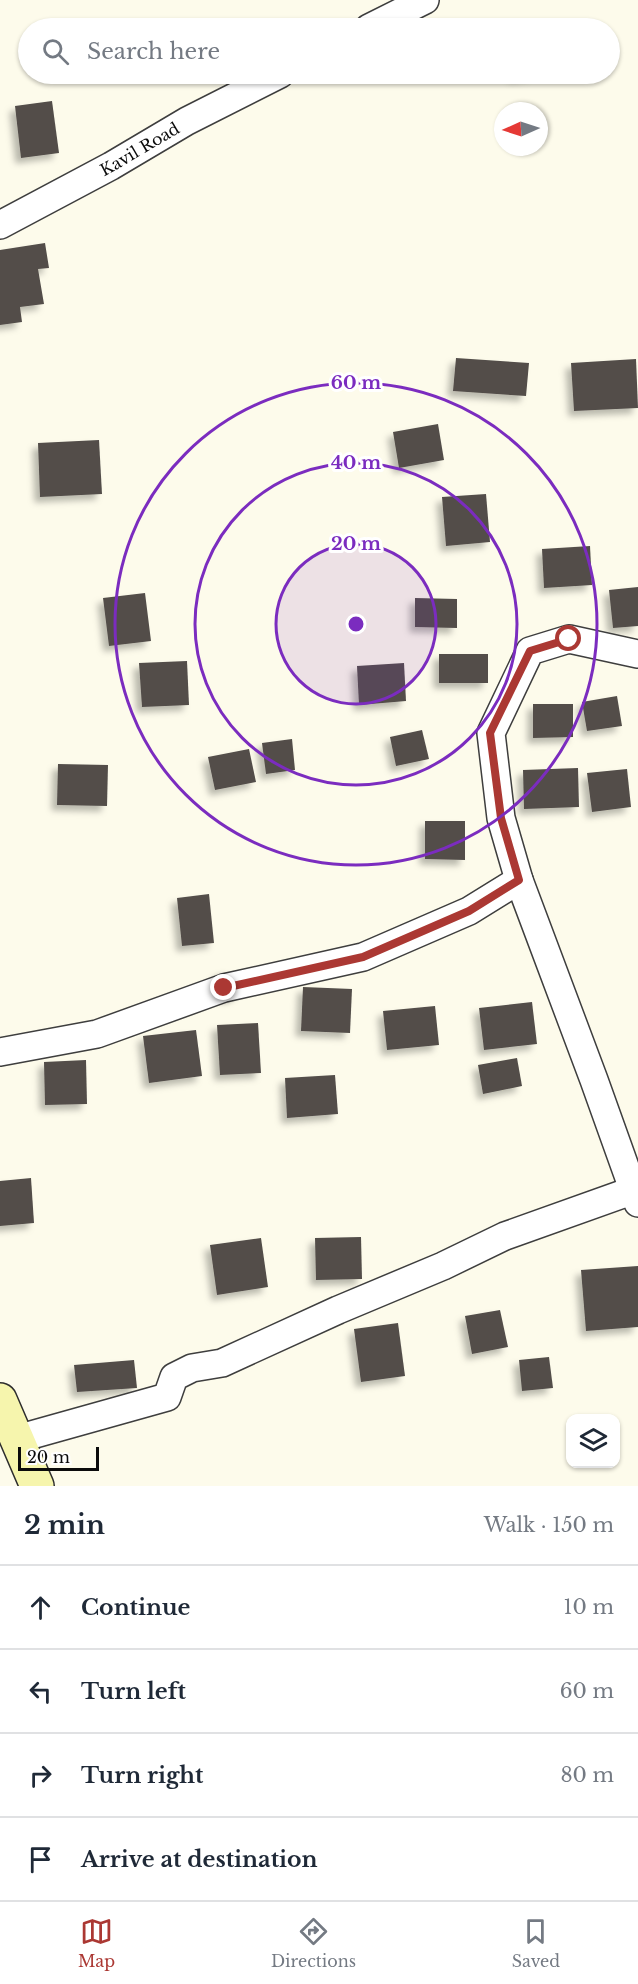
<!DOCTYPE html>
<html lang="en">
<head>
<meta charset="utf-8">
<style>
  body { margin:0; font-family:"Libre Baskerville",serif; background:#f6f6f7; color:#1f2937 }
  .controls { position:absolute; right:18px; bottom:18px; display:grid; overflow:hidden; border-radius:12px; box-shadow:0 2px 4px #0004 }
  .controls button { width:54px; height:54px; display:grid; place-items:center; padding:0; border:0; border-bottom:2px solid #e0e1e3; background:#fff; color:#1f2937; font:30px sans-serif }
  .compass { position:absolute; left:494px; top:102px; width:54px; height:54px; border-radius:50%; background:#fff; box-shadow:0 2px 4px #0004; rotate:267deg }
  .scale { position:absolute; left:18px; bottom:15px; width:81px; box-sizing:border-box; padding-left:6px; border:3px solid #0b0b0b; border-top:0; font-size:16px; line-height:21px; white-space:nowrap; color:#0b0b0b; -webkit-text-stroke:4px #fff; paint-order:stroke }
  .stop { position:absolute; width:18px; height:18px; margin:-14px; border:4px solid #ab3833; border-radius:50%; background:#fff }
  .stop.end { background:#ab3833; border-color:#fff; box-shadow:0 2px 6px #0008 }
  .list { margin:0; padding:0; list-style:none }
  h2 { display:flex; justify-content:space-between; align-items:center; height:78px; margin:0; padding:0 24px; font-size:26px }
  h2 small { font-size:20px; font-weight:400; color:#747a83 }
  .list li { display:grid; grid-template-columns:39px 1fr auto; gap:18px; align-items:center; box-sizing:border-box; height:84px; padding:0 24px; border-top:2px solid #e0e1e3 }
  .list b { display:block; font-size:22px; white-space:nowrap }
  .list em { font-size:20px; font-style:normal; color:#747a83 }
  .icon { flex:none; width:33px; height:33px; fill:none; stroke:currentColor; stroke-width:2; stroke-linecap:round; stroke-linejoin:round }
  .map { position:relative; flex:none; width:638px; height:1486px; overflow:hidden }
  .search { position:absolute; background:#fff; box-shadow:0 2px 4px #0004; left:18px; right:18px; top:18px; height:66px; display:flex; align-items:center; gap:15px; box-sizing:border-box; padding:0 21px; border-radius:33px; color:#747a83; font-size:22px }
  .sheet { height:414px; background:#fff }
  nav { display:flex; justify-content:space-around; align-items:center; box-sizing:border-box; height:84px; border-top:2px solid #e0e1e3; background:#fff; font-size:16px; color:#747a83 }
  nav a { display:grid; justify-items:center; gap:3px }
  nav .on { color:#ab3833 }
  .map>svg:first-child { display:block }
  .building { fill:#524d49; filter:url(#shadow) }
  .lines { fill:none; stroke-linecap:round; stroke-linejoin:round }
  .street-casing { stroke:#3e3e3e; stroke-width:30 }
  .secondary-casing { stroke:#2d2d2d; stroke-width:36 }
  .street { stroke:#fff; stroke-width:27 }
  .secondary { stroke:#f6f5ad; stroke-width:33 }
  .route { stroke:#ab3833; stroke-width:8 }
  .ring { fill:none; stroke:#7b2cbf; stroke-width:3 }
  .labels { text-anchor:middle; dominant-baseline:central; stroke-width:6; stroke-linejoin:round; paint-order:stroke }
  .street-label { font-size:16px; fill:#0b0b0b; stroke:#fff }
  .centre { fill:#7b2cbf; stroke:#fff; stroke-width:3 }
  .ring-label { font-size:18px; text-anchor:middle; font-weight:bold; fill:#7b2cbf; stroke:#fff; stroke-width:6; stroke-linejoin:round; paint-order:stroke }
</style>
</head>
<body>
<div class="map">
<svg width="638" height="1486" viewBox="0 0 638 1486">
  <defs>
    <filter id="shadow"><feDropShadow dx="-5.5" dy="5.5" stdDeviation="3" flood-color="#0004"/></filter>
  </defs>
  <rect width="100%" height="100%" fill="#fdfbeb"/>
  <g class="building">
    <polygon points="514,74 533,74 533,75 514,77"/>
    <polygon points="52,101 59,153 21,158 15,106"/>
    <polygon points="45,243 49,268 38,269 44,304 20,307 22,322 0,325 0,250"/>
    <polygon points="456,358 529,363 526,396 453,391"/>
    <polygon points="636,359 638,408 574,411 571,363"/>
    <polygon points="438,424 444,460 399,468 393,432"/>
    <polygon points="99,440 102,494 40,497 38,443"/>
    <polygon points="486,494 490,542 446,546 442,497"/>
    <polygon points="590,546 592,585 544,588 542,549"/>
    <polygon points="638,587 638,626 613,628 609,590"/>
    <polygon points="145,593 151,641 109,646 103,598"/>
    <polygon points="415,598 457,599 457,628 415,627"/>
    <rect x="439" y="654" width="49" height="29"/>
    <polygon points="187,661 189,705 142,707 139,663"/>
    <polygon points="404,663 406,701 359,705 357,666"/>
    <polygon points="617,696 622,726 587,731 582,702"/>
    <polygon points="533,704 573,704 573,737 533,738"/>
    <polygon points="422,730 429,759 396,766 390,737"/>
    <polygon points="292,739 295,770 266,774 262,743"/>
    <polygon points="249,749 256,782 215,790 208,757"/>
    <polygon points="58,764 108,765 107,806 57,805"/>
    <polygon points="578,768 579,807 524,809 523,770"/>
    <polygon points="627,769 631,807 592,812 587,773"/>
    <polygon points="425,821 465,821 465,860 425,859"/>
    <polygon points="209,894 214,943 182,946 177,898"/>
    <polygon points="303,987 352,989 350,1033 301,1031"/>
    <polygon points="532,1002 537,1044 484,1050 479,1008"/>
    <polygon points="435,1006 439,1045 387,1050 383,1011"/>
    <polygon points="258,1023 261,1073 220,1075 217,1025"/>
    <polygon points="196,1030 202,1076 149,1083 143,1036"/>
    <polygon points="517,1058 522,1086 483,1094 478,1065"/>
    <polygon points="86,1060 87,1104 45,1105 44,1062"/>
    <polygon points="335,1075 338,1114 287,1118 285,1078"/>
    <polygon points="31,1178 34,1223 0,1226 0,1181"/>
    <polygon points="361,1237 362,1279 316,1280 315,1238"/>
    <polygon points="261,1238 268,1287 217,1295 210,1245"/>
    <polygon points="638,1266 638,1327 586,1331 581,1270"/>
    <polygon points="500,1310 508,1347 472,1354 465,1316"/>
    <polygon points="398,1323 405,1376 361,1382 354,1329"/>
    <polygon points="549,1357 553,1388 522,1391 519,1360"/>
    <polygon points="134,1360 137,1388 77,1392 74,1365"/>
  </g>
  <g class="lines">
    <defs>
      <g id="street">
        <polyline points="369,28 425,0"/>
        <path id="s1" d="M0,225l111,-59 76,-45 93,-47"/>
        <polyline points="519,880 594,1080 638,1203"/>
        <polyline points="0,1052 97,1034 224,988 363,957 469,911 519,880 501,818 491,733 530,651 569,639 638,654"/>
        <polyline points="17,1439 167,1397 174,1377 192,1368 222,1363 338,1310 443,1266 505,1236 634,1190"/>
      </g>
      <polyline id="secondary" points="0,1400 37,1486"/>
    </defs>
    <use href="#street" class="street-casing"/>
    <use href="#secondary" class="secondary-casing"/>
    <use href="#street" class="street"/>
    <use href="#secondary" class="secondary"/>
  </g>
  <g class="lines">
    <polyline class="route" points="224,988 363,957 469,911 519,880 501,818 490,733 530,651 569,639"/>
  </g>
  <circle cx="356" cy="624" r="80" fill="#7b2cbf" fill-opacity=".12"/>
  <g class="ring">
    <circle cx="356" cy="624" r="80"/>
    <circle cx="356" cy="624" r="161"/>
    <circle cx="356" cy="624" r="241"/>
  </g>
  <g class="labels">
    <g class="street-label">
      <text stroke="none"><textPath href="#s1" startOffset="159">Kavil Road</textPath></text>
    </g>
  </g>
  <circle cx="356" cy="624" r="9" class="centre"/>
  <g class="ring-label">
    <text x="356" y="389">60 m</text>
    <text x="356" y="469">40 m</text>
    <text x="356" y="550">20 m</text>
  </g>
</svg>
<div class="controls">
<button><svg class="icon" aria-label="layers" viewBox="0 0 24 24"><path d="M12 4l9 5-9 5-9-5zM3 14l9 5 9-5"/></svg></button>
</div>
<svg class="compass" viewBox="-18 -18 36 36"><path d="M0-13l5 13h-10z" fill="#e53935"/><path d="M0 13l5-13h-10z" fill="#747a83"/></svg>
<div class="scale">20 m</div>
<div class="stop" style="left:569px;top:639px"></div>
<div class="stop end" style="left:224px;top:988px"></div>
<div class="search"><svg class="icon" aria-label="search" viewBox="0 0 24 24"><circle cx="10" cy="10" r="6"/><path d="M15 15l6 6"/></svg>Search here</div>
</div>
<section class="sheet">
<h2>2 min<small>Walk · 150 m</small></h2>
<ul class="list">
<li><svg class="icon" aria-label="ahead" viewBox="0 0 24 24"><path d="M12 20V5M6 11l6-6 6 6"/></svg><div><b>Continue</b></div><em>10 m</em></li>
<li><svg class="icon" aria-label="left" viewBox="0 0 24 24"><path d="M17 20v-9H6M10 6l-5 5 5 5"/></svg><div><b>Turn left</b></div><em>60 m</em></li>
<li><svg class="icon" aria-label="right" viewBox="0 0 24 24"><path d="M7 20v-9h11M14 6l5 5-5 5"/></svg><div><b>Turn right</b></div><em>80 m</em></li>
<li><svg class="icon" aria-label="arrive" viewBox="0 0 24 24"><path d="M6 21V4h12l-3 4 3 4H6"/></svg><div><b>Arrive at destination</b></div></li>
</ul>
</section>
<nav>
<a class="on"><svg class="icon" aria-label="map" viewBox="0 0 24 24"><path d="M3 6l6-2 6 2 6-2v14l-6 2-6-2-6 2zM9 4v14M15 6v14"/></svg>Map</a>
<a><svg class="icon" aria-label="directions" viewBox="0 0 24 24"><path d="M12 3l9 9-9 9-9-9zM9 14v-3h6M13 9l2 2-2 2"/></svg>Directions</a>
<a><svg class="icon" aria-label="saved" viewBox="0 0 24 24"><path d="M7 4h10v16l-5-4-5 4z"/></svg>Saved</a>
</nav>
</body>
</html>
